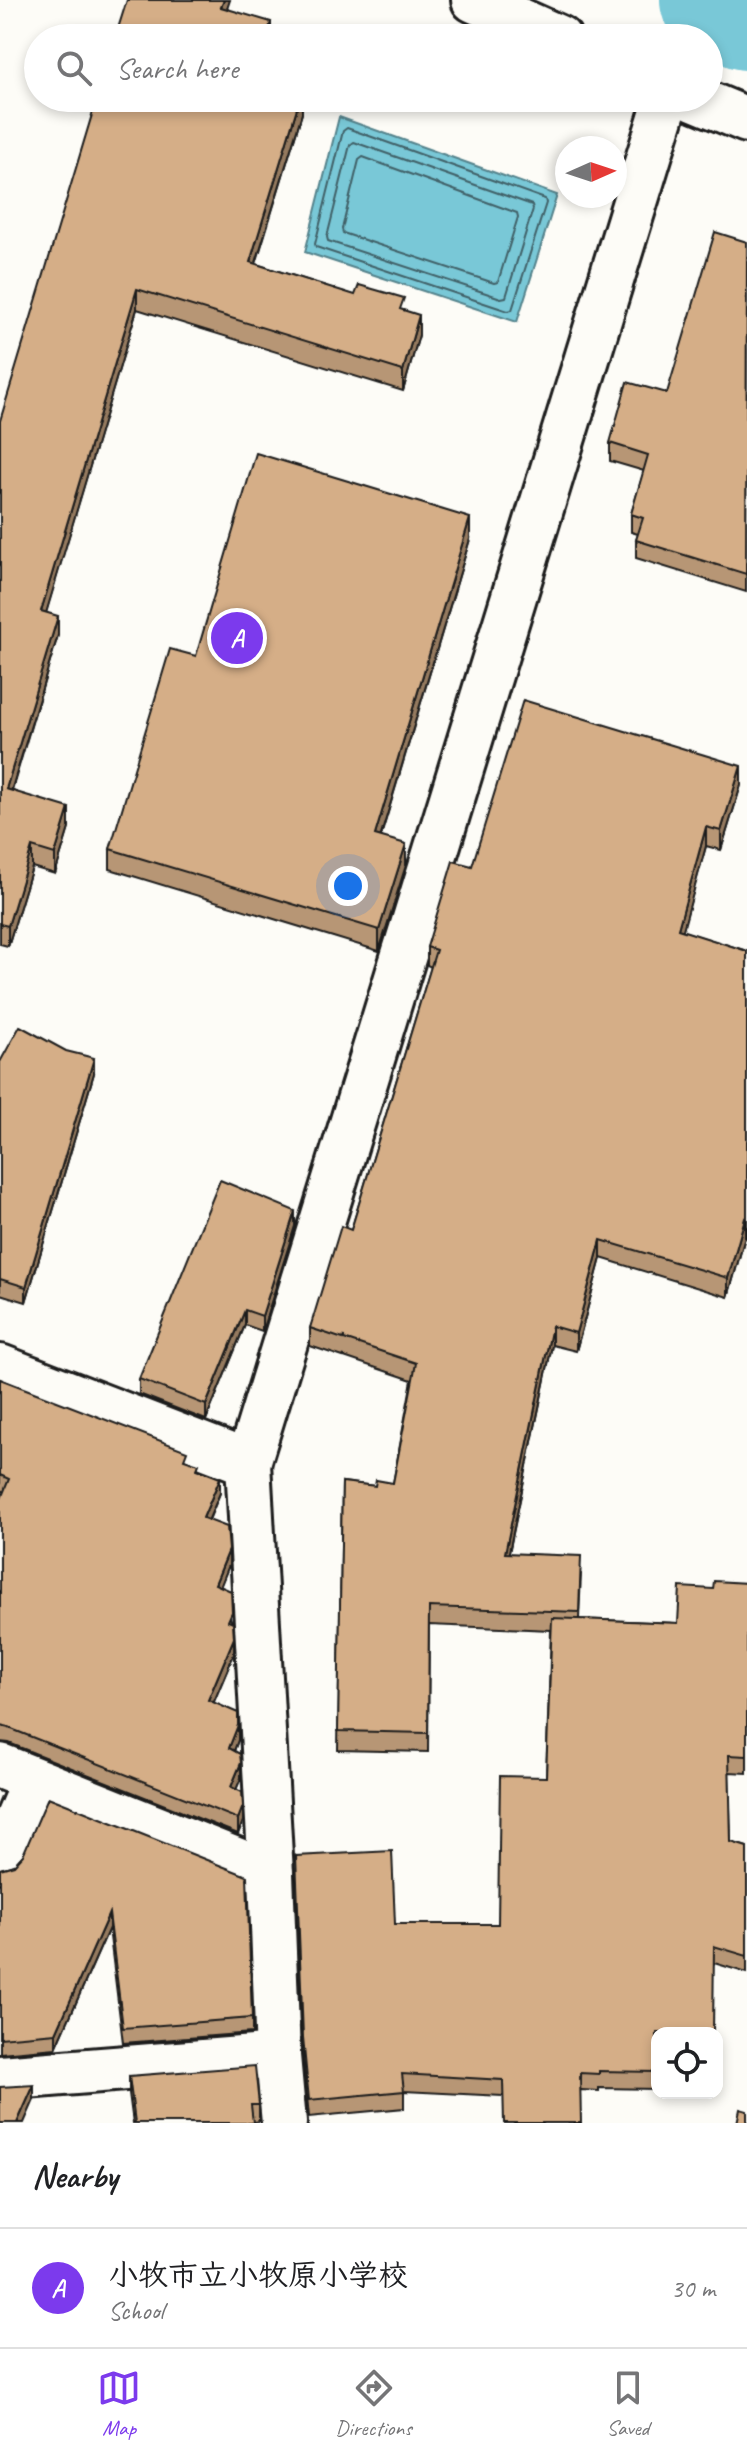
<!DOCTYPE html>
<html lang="en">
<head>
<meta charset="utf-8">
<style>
  body { margin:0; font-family:Caveat,"Klee One",sans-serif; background:#f2f2f2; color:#202124 }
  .controls { position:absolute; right:24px; bottom:24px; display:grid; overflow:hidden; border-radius:16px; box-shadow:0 4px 12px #0003 }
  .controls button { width:72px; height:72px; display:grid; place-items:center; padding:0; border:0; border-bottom:2px solid #e0e0e0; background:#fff; color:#202124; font:40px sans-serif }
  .compass { position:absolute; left:555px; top:136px; width:72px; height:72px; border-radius:50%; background:#fff; box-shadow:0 4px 12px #0003; rotate:87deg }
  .you { position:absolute; left:348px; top:886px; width:28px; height:28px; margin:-20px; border:6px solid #fff; border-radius:50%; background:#1a73e8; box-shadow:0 0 0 12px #1a73e833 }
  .badge { display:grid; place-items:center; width:52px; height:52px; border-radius:50%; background:#7c3aed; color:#fff; font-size:26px; font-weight:700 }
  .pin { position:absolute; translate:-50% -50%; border:4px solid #fff; box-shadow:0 2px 8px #0006 }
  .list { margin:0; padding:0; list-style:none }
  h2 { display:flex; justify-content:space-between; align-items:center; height:104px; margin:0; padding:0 32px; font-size:34px }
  h2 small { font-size:26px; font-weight:400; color:#757577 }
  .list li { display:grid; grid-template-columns:52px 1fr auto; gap:24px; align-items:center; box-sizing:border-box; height:120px; padding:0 32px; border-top:2px solid #e0e0e0 }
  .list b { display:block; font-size:30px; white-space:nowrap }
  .list p { margin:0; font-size:26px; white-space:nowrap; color:#757577 }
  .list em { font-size:26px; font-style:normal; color:#757577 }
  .icon { flex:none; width:44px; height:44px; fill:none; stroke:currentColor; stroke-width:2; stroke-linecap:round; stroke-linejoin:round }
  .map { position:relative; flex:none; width:747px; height:2123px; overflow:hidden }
  .search { position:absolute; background:#fff; box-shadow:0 4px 12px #0003; left:24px; right:24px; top:24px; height:88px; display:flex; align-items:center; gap:20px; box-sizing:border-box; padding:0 28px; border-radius:44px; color:#757577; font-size:30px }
  .sheet { height:224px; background:#fff }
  nav { display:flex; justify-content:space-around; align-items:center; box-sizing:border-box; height:112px; border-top:2px solid #e0e0e0; background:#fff; font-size:22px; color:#757577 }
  nav a { display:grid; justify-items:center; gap:4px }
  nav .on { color:#7c3aed }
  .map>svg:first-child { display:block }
  .water { fill:#79c8d7; stroke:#54838c; stroke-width:2 }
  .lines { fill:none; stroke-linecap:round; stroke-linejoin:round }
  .shore { stroke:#416167; stroke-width:2 }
  .river { stroke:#79c8d7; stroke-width:112 }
  .minor-casing { stroke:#1c1c1c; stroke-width:50 }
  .minor { stroke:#fdfcf7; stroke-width:44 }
  .wall { fill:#b79674; stroke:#1c1c1c; stroke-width:2 }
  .shaded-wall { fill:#957a5e; stroke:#1c1c1c; stroke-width:2 }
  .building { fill:#d5ae87; stroke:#1c1c1c; stroke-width:2 }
</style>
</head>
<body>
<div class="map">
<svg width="747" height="2123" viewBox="0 0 747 2123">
  <rect width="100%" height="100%" fill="#fdfcf7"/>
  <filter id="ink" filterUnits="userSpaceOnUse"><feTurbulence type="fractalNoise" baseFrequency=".0125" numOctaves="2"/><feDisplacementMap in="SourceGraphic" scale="16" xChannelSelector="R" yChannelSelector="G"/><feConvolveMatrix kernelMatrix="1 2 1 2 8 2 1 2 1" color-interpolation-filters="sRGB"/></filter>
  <g filter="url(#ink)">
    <polygon class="water" points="339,117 557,195 517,322 305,252"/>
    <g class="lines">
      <g class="shore">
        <polygon points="347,128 545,199 546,203 512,310 508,311 316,247 315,244 343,131"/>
        <polygon points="354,142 532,205 533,209 506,297 501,298 328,241 327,237 350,145"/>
        <polygon points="363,157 517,213 518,217 498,282 494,283 343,233 342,229 359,160"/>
      </g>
      <polyline class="river" points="716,0 747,14"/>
      <defs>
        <g id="minor">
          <polyline points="474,0 559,38"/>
          <polyline points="694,98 747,120"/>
          <polyline points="0,1367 248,1463 271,1874 278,2056 284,2123"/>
          <polyline points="248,1463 667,98"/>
          <polyline points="0,1766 271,1874"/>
          <polyline points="0,1860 34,1781"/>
          <polyline points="0,2078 278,2056"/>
        </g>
      </defs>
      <use href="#minor" class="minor-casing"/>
      <use href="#minor" class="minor"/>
    </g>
    <g class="wall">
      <polygon points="302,98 302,113 256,264 404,311 419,335 403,391 137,309 46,612 58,635 12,790 69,828 55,874 32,867 8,946 0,944 0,421"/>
      <polygon points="747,242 746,592 636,558 636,540 638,534 631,532 631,514 644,471 610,461 610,443 667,393"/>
      <polygon points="470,539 381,836 406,865 379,951 110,869 110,849 196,656"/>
      <polygon points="741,785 721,850 706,846 682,931 747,951 747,1238 745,1237 728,1297 601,1258 576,1351 552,1345 509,1553 581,1574 579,1619 678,1623 713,1589 747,1583 747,1773 729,1772 731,1842 747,1847 747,1973 714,1963 657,2033 657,2089 599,2088 599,2091 580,2090 503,2096 404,2091 404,2108 309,2117 303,2054 296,1856 395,1924 498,1924 546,1777 551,1630 429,1625 428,1752 338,1750 342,1482 375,1486 393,1483 412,1380 344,1357 344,1355 343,1357 310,1346 310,1328 351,1230 431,967 427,965 427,947 472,866"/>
      <polygon points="0,1062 94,1073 26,1302 0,1294"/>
      <polygon points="295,1226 262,1331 245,1325 206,1420 139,1394 139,1379"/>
      <polygon points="0,1379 187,1460 199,1469 220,1493 209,1520 229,1565 220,1586 232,1623 234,1654 213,1703 238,1740 234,1751 241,1778 236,1789 243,1821 238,1834 9,1743 0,1742 0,1501 4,1492 0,1490"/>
      <polygon points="23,1855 252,2018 252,2033 123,2043 109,1928 56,2048 0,2053 0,1869 14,1865"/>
      <polygon points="129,2076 259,2105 259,2121 253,2122 253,2123 133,2123 129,2093"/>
    </g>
    <g class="shaded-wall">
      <polygon points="224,0 230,0 221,27 221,7"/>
      <polygon points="271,22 271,38 266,38"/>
      <polygon points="300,98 302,98 302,113 250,282 250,262"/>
      <polygon points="137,289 137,309 41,630 41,611"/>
      <polygon points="419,315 419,335 403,391 403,371"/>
      <polygon points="470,518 470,539 375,855 375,835"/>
      <polygon points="58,616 58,635 6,808 6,789"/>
      <polygon points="741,766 741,785 721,850 721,831"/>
      <polygon points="69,808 69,828 55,874 55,854"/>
      <polygon points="706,827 706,846 678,948 678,929"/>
      <polygon points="406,844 406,865 379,951 379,930"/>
      <polygon points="32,847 32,867 8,946 8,926"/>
      <polygon points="94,1058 94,1073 26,1302 26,1287"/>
      <polygon points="295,1211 295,1226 262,1331 262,1316"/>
      <polygon points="745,1218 745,1237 728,1297 728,1278"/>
      <polygon points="601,1240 601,1258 576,1351 576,1333"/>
      <polygon points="245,1310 245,1325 206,1420 206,1405"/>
      <polygon points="552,1326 552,1345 505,1571 505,1553"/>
      <polygon points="220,1478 220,1493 203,1533 203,1518"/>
      <polygon points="229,1550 229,1565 215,1600 215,1584"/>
      <polygon points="234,1638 234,1654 208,1716 208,1700"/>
      <polygon points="238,1725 238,1740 229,1764 229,1748"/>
      <polygon points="241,1763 241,1778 231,1802 231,1787"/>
      <polygon points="243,1806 243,1821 238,1834 238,1819"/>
      <polygon points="109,1913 109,1928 56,2048 56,2033"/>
      <polygon points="34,2085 34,2100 24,2123 17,2123"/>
    </g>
    <g class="building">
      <polygon points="127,0 224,0 221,7 271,22 266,38 115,38"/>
      <polygon points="97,98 300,98 250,262 355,295 359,285 404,298 400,309 419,315 403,371 137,289 41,611 58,616 6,789 69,808 55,854 32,847 8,926 0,924 0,421"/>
      <polygon points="715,232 747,242 746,574 636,540 643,518 631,514 648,455 610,443 627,382 667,393"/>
      <polygon points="256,453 470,518 375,835 406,844 379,930 110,849 170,649 196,656"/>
      <polygon points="523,700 741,766 721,831 706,827 678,929 747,951 747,1219 745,1218 728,1278 601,1240 576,1333 552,1326 505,1553 581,1556 579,1612 429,1607 428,1733 338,1731 342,1482 375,1486 376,1480 393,1483 416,1363 344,1339 344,1336 343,1339 310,1328 341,1226 351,1230 436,950 427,947 453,861 472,866"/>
      <polygon points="20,1026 66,1051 94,1058 26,1287 0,1279 0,1062"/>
      <polygon points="220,1180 295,1211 262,1316 245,1310 206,1405 139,1379"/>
      <polygon points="0,1379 187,1451 184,1459 199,1464 197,1469 220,1478 203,1518 227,1527 229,1550 215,1584 231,1591 232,1612 228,1621 233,1623 234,1638 208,1700 238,1713 238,1725 229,1748 240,1754 241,1763 231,1787 242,1792 243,1806 238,1819 9,1728 0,1726 0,1501 9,1479 0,1475"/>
      <polygon points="714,1581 747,1583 747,1756 729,1755 731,1842 747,1847 747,1956 714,1946 713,2033 657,2033 657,2072 599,2071 599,2074 580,2073 581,2123 504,2123 503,2080 402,2074 404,2091 309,2100 303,2037 296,1856 392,1851 395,1924 498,1924 500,1776 546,1777 552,1618 678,1623 680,1587 713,1589"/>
      <polygon points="48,1797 247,1876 252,2018 123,2028 109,1913 56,2033 0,2038 0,1869 14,1865 23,1855"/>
      <polygon points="255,2066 259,2105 251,2105 253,2123 135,2123 129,2076"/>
      <polygon points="34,2085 17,2123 0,2123 0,2087"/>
      <polygon points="740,2109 747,2111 747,2123 737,2123"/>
    </g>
  </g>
</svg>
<div class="controls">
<button><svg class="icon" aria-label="locate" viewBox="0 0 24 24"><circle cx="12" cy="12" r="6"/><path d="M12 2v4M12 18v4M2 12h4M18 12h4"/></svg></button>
</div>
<svg class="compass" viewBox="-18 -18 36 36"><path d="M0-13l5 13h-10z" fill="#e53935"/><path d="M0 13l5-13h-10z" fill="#757577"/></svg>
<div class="you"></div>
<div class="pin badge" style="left:237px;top:638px">A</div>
<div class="search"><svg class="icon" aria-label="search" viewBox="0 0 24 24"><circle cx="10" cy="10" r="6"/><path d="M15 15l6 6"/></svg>Search here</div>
</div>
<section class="sheet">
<h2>Nearby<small></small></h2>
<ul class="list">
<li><span class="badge">A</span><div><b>小牧市立小牧原小学校</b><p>School</p></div><em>30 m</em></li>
</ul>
</section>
<nav>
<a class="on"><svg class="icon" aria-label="map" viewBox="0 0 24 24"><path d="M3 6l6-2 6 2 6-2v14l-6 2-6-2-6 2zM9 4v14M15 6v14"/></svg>Map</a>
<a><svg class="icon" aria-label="directions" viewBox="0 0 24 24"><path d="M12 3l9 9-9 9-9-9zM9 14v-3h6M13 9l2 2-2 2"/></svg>Directions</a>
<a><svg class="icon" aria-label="saved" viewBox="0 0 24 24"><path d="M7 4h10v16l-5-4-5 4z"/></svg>Saved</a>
</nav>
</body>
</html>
